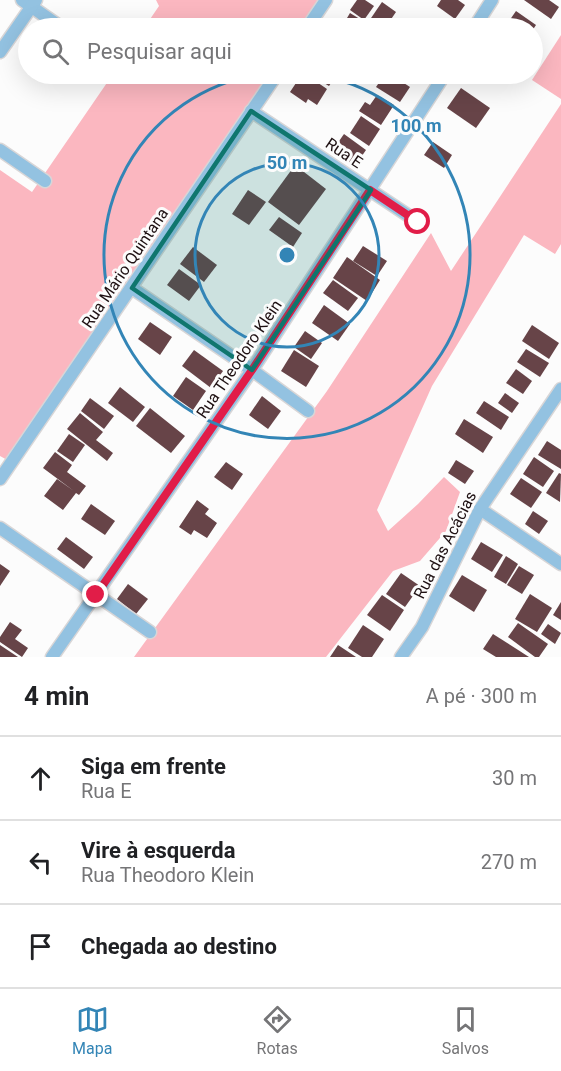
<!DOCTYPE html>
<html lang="pt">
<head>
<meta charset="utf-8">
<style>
  body { margin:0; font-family:Roboto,sans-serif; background:#f2f2f2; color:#202124 }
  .stop { position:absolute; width:18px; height:18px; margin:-14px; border:4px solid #e11d48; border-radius:50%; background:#fff }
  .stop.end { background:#e11d48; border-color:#fff; box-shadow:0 2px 6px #0008 }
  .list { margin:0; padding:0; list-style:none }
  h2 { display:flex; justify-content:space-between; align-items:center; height:78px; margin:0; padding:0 24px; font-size:26px }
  h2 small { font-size:20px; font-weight:400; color:#757577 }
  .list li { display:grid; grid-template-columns:39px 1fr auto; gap:18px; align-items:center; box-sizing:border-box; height:84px; padding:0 24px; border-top:2px solid #e0e0e0 }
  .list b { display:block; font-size:22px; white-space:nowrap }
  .list p { margin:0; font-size:20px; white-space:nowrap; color:#757577 }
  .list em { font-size:20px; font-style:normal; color:#757577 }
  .icon { flex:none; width:33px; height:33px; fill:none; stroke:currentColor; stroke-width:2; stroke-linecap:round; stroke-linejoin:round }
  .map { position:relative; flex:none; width:561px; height:657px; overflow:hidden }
  .search { position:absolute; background:#fff; box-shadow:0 6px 24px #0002; left:18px; right:18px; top:18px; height:66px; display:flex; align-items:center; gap:15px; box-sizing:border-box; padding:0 21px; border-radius:33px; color:#757577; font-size:22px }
  .sheet { height:330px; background:#fff }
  nav { display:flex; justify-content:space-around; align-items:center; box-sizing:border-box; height:84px; border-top:2px solid #e0e0e0; background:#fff; font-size:16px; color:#757577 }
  nav a { display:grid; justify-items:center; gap:3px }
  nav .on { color:#3385b6 }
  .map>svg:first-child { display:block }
  .green { fill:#fbb7c0 }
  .building { fill:#674448 }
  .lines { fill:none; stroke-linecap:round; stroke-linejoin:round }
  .minor-casing { stroke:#d8d6d7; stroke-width:15 }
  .minor { stroke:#93c2e1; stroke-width:12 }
  .route { stroke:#e11d48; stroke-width:8 }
  .marked { fill:#0f766e; fill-opacity:0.2; stroke:#0f766e; stroke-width:4.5; stroke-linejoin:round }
  .ring { fill:none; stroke:#3385b6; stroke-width:3 }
  .labels { text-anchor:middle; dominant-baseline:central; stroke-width:6; stroke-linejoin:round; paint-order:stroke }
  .street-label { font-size:16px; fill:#1e1012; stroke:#fcfcfc }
  .centre { fill:#3385b6; stroke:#fcfcfc; stroke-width:3 }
  .ring-label { font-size:18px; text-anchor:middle; font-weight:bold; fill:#3385b6; stroke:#fcfcfc; stroke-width:6; stroke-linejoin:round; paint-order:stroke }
</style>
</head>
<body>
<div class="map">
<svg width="561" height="657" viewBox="0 0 561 657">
  <rect width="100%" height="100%" fill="#fcfcfc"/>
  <g class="green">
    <polygon points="156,0 320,0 300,28 144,28 159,6"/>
    <polygon points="561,35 561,99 532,80"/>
    <polygon points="113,74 270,74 9,461 0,456 0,170 32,192"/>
    <polygon points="561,104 561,244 555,254 524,235 432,386 377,510 388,531 418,504 444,477 460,492 446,531 420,561 393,571 326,657 134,657 327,391 431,233 451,271"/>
  </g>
  <g class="building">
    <polygon points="357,0 365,0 374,6 364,20 350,10"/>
    <polygon points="441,0 458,0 465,5 455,19 437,6"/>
    <polygon points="524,0 549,0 559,7 551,19"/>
    <polygon points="382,2 396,12 385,28 380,28 369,21"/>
    <polygon points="516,11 536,25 532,31 532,28 514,28 507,24"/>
    <polygon points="350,13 368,24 365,28 341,28"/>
    <polygon points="302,74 305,74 327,89 317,105 308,99 306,103 290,92"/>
    <polygon points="309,74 337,74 329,86"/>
    <polygon points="385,74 390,74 410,87 400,102 376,87"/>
    <polygon points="397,74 414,74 408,81"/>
    <polygon points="461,88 490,108 476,128 447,108"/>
    <polygon points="377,95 394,105 381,125 359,111 365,102 370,105"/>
    <polygon points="361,116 380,129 369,146 350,133"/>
    <polygon points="344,134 366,150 355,166 332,151"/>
    <polygon points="433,142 452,155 444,168 424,155"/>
    <polygon points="295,165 326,189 299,225 268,202"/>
    <polygon points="248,190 266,202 249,225 232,214"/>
    <polygon points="279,217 302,233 293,247 269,230"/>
    <polygon points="363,246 387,261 377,276 353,261"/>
    <polygon points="193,247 217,265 204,282 180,264"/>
    <polygon points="347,257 380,280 367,301 333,278"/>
    <polygon points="179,269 201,285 189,301 167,285"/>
    <polygon points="333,280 358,298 348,311 323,293"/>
    <polygon points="324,305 350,324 338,341 312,323"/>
    <polygon points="150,322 172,337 160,355 138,339"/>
    <polygon points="532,325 559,343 549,359 522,341"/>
    <polygon points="305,331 322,343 311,359 294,347"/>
    <polygon points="526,349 549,363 540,377 517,362"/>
    <polygon points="194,350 223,371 211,388 182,366"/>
    <polygon points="294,350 319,366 306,387 281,371"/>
    <polygon points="516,369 532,381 523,394 506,383"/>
    <polygon points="186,377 206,391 193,410 173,396"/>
    <polygon points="120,387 145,407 133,422 108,403"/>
    <polygon points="505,393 519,403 512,413 498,403"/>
    <polygon points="262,396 281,411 268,429 249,415"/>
    <polygon points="90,398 114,416 104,429 81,411"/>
    <polygon points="484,401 509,417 501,430 476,413"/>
    <polygon points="150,408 185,436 171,453 136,426"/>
    <polygon points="80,413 103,432 96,440 113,453 107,461 67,429"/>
    <polygon points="464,419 493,437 483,453 455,434"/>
    <polygon points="69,434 85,445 73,462 57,451"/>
    <polygon points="547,441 561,450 561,469 538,455"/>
    <polygon points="55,452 72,465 67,472 86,486 79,495 76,493 63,510 44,496 57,479 74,491 43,468"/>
    <polygon points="534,457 554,471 543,487 523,474"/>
    <polygon points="456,460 474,471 465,484 448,473"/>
    <polygon points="226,462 243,474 232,490 214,477"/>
    <polygon points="559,473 561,474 560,502 546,493"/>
    <polygon points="521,478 542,492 531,508 510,494"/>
    <polygon points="197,500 209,509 205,514 217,523 207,538 194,530 191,535 179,527"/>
    <polygon points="91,504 115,521 105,535 81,519"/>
    <polygon points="533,511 548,521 539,534 525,524"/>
    <polygon points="66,537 93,557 84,569 57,549"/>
    <polygon points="481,542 503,555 492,572 471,559"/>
    <polygon points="506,556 518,564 506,584 494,577"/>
    <polygon points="0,564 10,571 0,586"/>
    <polygon points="519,566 534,575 522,594 507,585"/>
    <polygon points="401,573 420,586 405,607 386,594"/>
    <polygon points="462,575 487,590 474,612 449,596"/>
    <polygon points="128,584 148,599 136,614 117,599"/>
    <polygon points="530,594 552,608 537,632 515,619"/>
    <polygon points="382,595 404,610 390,631 367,615"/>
    <polygon points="561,602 561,620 553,615"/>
    <polygon points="10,622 22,630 15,639 28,648 22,657 0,642 0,637"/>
    <polygon points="518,623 548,644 539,657 535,657 508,637"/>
    <polygon points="548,624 561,633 555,644 541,634"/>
    <polygon points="363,625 384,639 372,657 362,657 348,648"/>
    <polygon points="493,634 529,657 496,657 483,649"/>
    <polygon points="0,645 18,657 0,657"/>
    <polygon points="338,645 356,657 330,657"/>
  </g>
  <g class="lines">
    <defs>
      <g id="minor">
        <polyline points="22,0 62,28"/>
        <polyline points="307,28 326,0"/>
        <polyline points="474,28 492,0"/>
        <polyline points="0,52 36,0"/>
        <polyline points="251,111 418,222"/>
        <polyline points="0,150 45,181"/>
        <polyline points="132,288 252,370 308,411"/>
        <polyline points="0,479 277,74"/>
        <polyline points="480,509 561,564"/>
        <polyline points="0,528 150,632"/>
        <polyline points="52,657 252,370 445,74"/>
        <polyline points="401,657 422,627 480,509 561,389"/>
      </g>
    </defs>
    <use href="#minor" class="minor-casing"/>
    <use href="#minor" class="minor"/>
  </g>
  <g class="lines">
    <polyline class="route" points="96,595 252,370 370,190 418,222"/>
  </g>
  <path class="marked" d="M251,111l120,79 -119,180 -120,-82z"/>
  <g class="ring">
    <circle cx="287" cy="255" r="92"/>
    <path d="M311 74A183 183 0 1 1 263 74"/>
  </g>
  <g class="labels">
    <g class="street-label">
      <text transform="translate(344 153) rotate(34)">Rua E</text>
      <text transform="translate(125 268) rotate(-56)">Rua Mário Quintana</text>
      <text transform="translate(239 359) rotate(-56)">Rua Theodoro Klein</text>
      <text transform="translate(445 545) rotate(-63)">Rua das Acácias</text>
    </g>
  </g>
  <circle cx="287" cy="255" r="9" class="centre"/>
  <g class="ring-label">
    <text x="416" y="132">100 m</text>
    <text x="287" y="169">50 m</text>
  </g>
</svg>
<div class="stop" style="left:418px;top:222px"></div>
<div class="stop end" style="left:96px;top:595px"></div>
<div class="search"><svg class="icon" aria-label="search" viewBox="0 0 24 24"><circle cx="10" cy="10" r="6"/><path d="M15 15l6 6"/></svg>Pesquisar aqui</div>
</div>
<section class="sheet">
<h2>4 min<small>A pé · 300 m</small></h2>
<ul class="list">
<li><svg class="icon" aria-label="ahead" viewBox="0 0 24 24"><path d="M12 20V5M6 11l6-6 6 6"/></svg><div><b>Siga em frente</b><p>Rua E</p></div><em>30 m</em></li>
<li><svg class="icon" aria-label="left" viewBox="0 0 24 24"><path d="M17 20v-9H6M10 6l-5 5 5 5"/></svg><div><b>Vire à esquerda</b><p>Rua Theodoro Klein</p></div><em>270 m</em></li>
<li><svg class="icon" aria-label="arrive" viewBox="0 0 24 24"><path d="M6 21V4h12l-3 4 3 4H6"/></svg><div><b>Chegada ao destino</b></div></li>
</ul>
</section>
<nav>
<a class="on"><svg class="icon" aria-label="map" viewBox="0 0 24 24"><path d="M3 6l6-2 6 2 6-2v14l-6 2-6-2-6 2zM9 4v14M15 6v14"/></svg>Mapa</a>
<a><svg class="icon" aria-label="directions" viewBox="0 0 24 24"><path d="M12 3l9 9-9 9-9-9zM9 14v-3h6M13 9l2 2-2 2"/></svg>Rotas</a>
<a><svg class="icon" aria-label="saved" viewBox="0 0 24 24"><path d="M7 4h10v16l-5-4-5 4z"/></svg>Salvos</a>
</nav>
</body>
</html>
